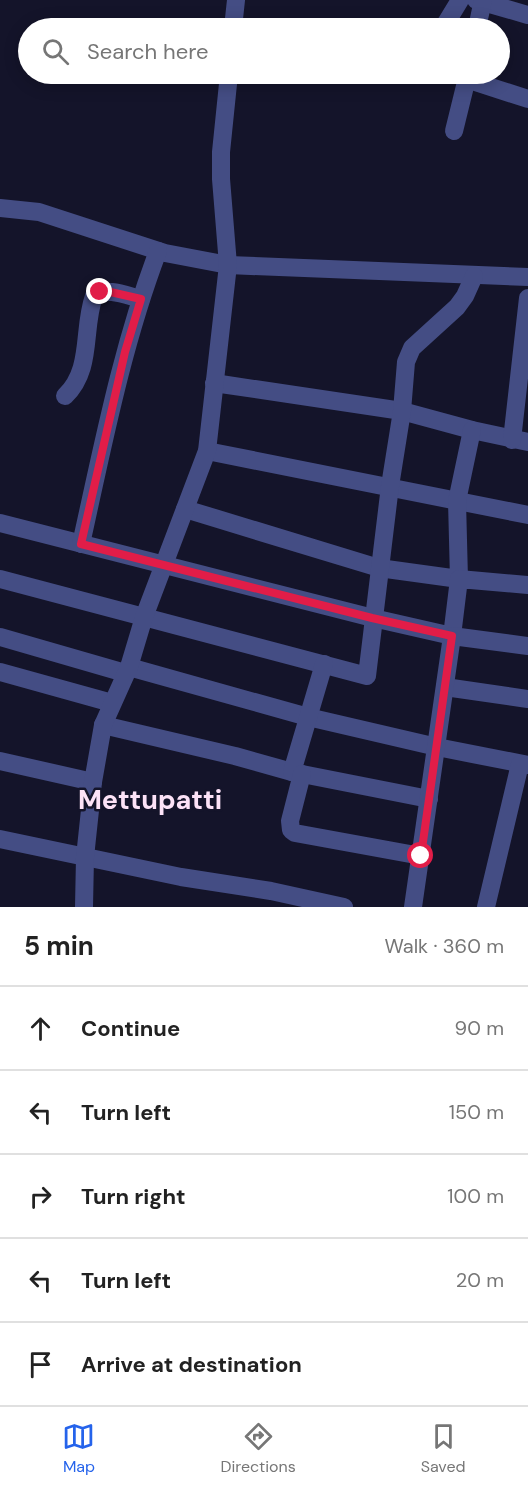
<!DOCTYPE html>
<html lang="en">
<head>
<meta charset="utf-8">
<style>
  body { margin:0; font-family:"DM Sans",sans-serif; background:#f2f2f2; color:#222 }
  .stop { position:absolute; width:18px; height:18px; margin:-14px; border:4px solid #e11d48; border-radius:50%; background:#fff }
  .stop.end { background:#e11d48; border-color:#fff; box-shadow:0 2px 6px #0008 }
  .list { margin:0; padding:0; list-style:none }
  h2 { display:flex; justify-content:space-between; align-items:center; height:78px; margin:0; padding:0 24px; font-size:26px }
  h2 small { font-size:20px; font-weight:400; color:#767676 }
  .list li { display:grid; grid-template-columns:39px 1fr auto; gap:18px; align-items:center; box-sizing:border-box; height:84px; padding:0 24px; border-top:2px solid #e0e0e0 }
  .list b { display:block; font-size:22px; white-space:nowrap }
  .list em { font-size:20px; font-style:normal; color:#767676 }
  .icon { flex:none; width:33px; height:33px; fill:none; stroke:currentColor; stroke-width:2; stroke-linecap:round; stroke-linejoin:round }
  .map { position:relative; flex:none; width:528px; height:907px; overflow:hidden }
  .search { position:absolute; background:#fff; box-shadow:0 3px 15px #0003; left:18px; right:18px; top:18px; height:66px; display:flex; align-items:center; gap:15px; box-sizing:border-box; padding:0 21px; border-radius:33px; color:#767676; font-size:22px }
  .sheet { height:498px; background:#fff }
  nav { display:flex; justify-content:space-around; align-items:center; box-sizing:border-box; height:84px; border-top:2px solid #e0e0e0; background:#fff; font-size:16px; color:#767676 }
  nav a { display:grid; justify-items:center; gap:3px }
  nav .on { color:#2563eb }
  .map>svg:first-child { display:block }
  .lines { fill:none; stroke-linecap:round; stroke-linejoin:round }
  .minor { stroke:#444d84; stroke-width:18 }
  .route { stroke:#e11d48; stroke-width:8 }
  .labels { text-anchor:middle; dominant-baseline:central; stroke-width:5; stroke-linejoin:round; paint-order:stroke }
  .district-label { font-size:27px; font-weight:bold; fill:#fce2f7; stroke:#14142a }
</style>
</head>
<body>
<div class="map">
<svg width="528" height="907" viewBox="0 0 528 907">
  <rect width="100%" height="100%" fill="#14142a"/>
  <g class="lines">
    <g class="minor">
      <polyline points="476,0 528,15"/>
      <polyline points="233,28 236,0"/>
      <polyline points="443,28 460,0"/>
      <polyline points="477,28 483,0"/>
      <polyline points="402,74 412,74"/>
      <polyline points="466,79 528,99"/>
      <polyline points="454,131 468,74"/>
      <polyline points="0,208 39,212 165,253 228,265 528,277"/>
      <polyline points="214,383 402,411 472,430 528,442"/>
      <path d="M65,396c28,-27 17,-66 29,-100 13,-9 31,-1 47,3"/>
      <polyline points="512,440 528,298"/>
      <polyline points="207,451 528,515"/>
      <polyline points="185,509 379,568 459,579 457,501 472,430"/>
      <polyline points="0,523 373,618 452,636 459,579 528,585"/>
      <path d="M81,544c22,-99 41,-198 77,-293"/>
      <polyline points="0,579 367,676 390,486 402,411 406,362 412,348 457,307 465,296 474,276"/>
      <polyline points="0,637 125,673"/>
      <polyline points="129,667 308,717 437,747 528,765"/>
      <polyline points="0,672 112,703"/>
      <polyline points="445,687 528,699"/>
      <polyline points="103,725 235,756 292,772 429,799"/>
      <polyline points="0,761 93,782"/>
      <polyline points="292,772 324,664"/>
      <polyline points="302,774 290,821 291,830 295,833 421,856"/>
      <polyline points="0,839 181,877 271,891 344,907"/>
      <polyline points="84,907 85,857 93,782 103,725 129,667 144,617 207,451 228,265 221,179 221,152 229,74"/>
      <polyline points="413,907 452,636 528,646"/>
      <polyline points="486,907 520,764"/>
    </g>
  </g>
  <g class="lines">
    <polyline class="route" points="100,292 106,291 141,299 125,352 81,544 372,618 452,636 421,856"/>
  </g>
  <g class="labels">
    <g class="district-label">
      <text x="150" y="799">Mettupatti</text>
    </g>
  </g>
</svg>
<div class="stop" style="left:421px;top:856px"></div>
<div class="stop end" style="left:100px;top:292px"></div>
<div class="search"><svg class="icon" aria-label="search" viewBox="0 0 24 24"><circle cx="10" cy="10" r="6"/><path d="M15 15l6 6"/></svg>Search here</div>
</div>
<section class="sheet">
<h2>5 min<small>Walk · 360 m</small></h2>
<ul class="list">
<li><svg class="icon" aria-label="ahead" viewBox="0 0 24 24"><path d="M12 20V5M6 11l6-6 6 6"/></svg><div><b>Continue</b></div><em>90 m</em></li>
<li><svg class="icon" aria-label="left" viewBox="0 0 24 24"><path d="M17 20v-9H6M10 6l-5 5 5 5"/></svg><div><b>Turn left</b></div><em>150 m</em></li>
<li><svg class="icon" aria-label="right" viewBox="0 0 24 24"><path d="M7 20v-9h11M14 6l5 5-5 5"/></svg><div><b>Turn right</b></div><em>100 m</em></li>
<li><svg class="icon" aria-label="left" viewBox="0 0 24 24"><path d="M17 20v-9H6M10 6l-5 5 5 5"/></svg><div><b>Turn left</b></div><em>20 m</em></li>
<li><svg class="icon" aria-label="arrive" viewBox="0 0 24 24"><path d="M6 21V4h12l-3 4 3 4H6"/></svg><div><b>Arrive at destination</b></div></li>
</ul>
</section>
<nav>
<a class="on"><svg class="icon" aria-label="map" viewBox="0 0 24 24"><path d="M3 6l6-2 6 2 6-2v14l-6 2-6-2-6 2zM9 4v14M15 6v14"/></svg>Map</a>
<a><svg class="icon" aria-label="directions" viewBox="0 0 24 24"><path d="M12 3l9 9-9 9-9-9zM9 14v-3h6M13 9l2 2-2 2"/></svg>Directions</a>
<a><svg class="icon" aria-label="saved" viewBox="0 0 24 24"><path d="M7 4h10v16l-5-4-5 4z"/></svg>Saved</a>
</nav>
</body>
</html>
